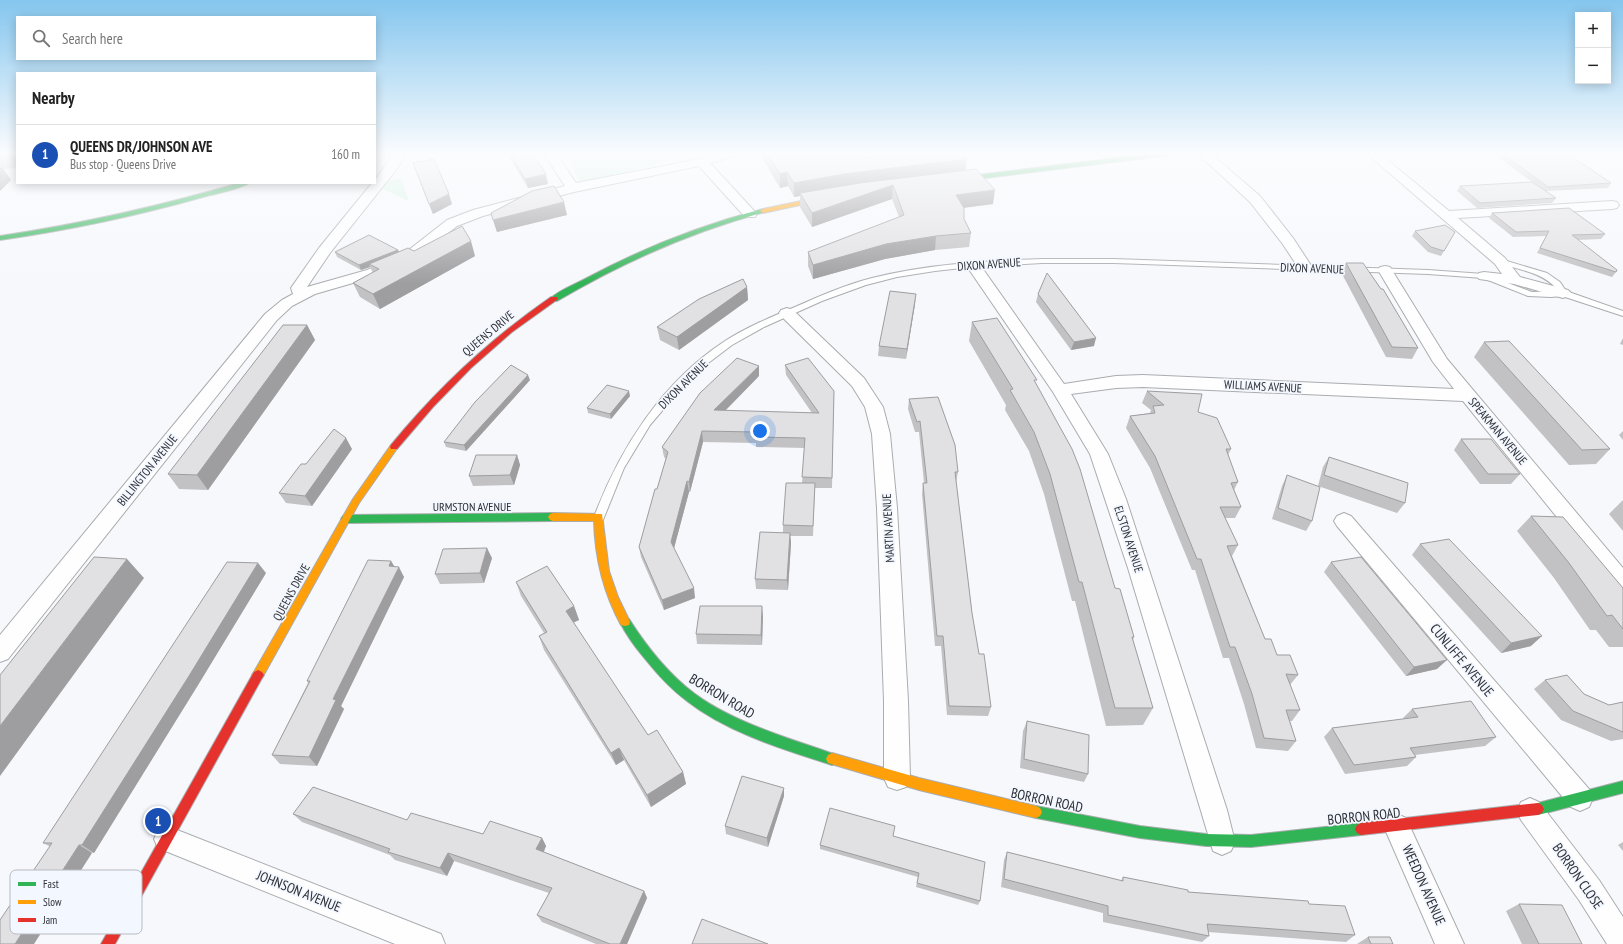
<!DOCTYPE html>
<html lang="en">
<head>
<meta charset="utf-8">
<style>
  body { margin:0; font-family:"PT Sans Narrow",sans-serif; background:#f6f6f6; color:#222 }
  .controls { position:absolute; right:12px; top:12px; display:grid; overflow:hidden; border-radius:0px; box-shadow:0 2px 10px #0003 }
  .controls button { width:36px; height:36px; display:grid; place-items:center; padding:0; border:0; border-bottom:1px solid #e0e0e0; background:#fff; color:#222; font:20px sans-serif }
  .you { position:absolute; left:760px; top:431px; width:14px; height:14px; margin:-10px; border:3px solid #fff; border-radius:50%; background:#1a73e8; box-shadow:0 0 0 6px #1a73e833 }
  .badge { display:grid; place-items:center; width:26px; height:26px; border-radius:50%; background:#74767a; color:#fff; font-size:13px; font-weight:700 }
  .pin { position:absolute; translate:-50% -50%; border:2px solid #fff; box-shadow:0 1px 4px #0006 }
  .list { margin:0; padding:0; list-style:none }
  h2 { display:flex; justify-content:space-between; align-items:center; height:52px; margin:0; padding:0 16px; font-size:17px }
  h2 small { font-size:13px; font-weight:400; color:#767676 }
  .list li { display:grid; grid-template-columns:26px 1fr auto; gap:12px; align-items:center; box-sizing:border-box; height:60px; padding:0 16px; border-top:1px solid #e0e0e0 }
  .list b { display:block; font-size:15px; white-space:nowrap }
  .list p { margin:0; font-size:13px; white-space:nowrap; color:#767676 }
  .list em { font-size:13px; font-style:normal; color:#767676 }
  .icon { flex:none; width:22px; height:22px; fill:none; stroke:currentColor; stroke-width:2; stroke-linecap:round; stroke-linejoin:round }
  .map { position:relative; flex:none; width:1623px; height:944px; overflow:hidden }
  .search { position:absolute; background:#fff; box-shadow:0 2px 10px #0003; left:16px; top:16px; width:360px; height:44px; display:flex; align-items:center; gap:10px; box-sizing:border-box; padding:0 14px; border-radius:0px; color:#767676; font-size:15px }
  .panel { position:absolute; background:#fff; box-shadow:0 2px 10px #0003; left:16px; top:72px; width:360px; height:112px; border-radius:0px }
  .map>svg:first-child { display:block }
  .green { fill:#d2f4e0 }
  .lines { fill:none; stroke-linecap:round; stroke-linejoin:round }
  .lane-casing { stroke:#aaacaf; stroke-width:2 }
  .street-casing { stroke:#aaacaf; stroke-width:2 }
  .fast-casing { stroke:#aaacaf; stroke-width:2 }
  .slow-casing { stroke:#aaacaf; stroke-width:2 }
  .jam-casing { stroke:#aaacaf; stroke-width:2 }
  .lane { fill:#fefeff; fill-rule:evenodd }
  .street { fill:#fefeff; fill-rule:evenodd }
  .fast { fill:#30b455; fill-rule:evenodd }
  .slow { fill:#ff9f0a; fill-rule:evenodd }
  .jam { fill:#e5322d; fill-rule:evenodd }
  .wall { fill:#c2c1c3 }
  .shaded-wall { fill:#9e9d9f }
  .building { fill:#e1e0e3; stroke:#9e9d9f }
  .labels { text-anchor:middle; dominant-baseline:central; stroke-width:3.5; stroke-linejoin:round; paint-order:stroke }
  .street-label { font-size:12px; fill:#2e3034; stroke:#f3f7ff }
  .near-street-label { font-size:14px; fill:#2e3034; stroke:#f3f7ff }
  .key { fill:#f3f7ff; stroke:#b8bbc2; stroke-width:1 }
  .key-label { font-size:11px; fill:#2e3034 }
</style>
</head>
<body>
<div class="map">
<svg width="1623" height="944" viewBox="0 0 1623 944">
  <rect width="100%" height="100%" fill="#f6f8fc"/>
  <g class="green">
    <polygon points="580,152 690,152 681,158 580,184 568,155"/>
    <polygon points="401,178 409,201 381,188 388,181"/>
  </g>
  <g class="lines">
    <defs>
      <path id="lane" d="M1042,259h72l314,11 56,4 48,18 26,-1c-12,-18 -41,-22 -61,-28v-4h3l47,14 13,9 6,9 57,20v5l-61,-20 -11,1 -23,-1 -45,-18 -55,-4 -314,-11h-72l-71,4 -36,4 -38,6 -31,8 -44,16 -58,26 -32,18 -29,22 -19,18 -34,40 -26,43 -21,52h-8l-1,-3c26,-69 68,-135 131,-176 22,-14 46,-24 70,-34 25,-11 50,-22 77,-29 55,-14 113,-17 170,-19z"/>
      <g id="street">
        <polygon points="395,152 407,152 396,170 330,253 307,287 367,270 401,256 447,220 473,210 565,186 543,152 555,152 576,183 700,159 722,152 741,152 739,155 710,163 757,214 755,217 745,217 699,166 574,192 483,216 457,226 411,262 377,276 315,294 292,306 277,320 8,659 0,662 0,635 265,314 282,300 293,294 291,288 319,248 372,183 375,183 375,180"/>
        <polygon points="1196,152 1209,152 1260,196 1293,238 1312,267 1310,270 1305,271 1300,270 1282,243 1250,202"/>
        <polygon points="1365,152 1378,152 1449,211 1612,201 1617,202 1619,205 1617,208 1612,209 1458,218 1505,258 1520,277 1568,290 1571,293 1568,296 1563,298 1514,284 1479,279 1477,276 1479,273 1484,272 1502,274 1495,264"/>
        <polygon points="973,261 978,262 1064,384 1116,376 1143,375 1454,389 1433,362 1378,270 1380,267 1385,266 1390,267 1447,359 1623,568 1623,592 1615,589 1463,401 1143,387 1116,388 1071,394 1108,454 1126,499 1227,810 1235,842 1231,851 1222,855 1213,851 1128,568 1090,454 1053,392 966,265 968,262"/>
        <polygon points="787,308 793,310 864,378 883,407 890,434 897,508 908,701 910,778 906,787 897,790 888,787 884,778 884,701 877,508 872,434 865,407 852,386 781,316 779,313 781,310"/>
        <polygon points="1344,513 1351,516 1589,789 1593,798 1589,807 1580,811 1571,807 1337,526 1334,521 1337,516"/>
        <polygon points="1530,798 1539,802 1599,880 1623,917 1623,944 1607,944 1579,900 1521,820 1517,811 1521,802"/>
        <polygon points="1397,814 1406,818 1464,944 1435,944 1384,827 1388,818"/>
        <polygon points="167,826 441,934 445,944 395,944 158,848 154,839 158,830"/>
      </g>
      <g id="fast">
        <polygon points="1164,152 1181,152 1178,154 953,182 950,180 953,178"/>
        <path d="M239,183h10c-8,6 -35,11 -46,14 -67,19 -134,33 -203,43v-4c81,-12 160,-30 239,-53z"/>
        <path d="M763,209l3,2 -1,1c-74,20 -142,50 -208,89h-6l-1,-2c9,-9 26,-15 37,-21 56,-30 114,-53 176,-69z"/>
        <polygon points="553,513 556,514 558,517 556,520 553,521 346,523 343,522 341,519 343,516 346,515"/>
        <path d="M625,618l4,1c18,28 39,55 66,75 23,17 51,29 78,39 21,8 42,14 63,22l2,4 -2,4 -4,2c-49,-16 -104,-32 -145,-64 -16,-12 -29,-26 -41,-41 -10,-12 -20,-25 -26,-38l1,-3z"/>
        <polygon points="1623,781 1623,793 1538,815 1534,813 1532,809 1534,805 1538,803"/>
        <polygon points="1036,806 1140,826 1206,834 1251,835 1361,823 1365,825 1367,829 1365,833 1361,835 1251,847 1206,846 1140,838 1036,818 1032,816 1030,812 1032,808"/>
      </g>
      <g id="slow">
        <polygon points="830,195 833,197 832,198 763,213 760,211 763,209"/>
        <polygon points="394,444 398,447 359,503 262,678 258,680 254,678 252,675 254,672 353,499 391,445"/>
        <path d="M553,513l49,1 7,57 9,26 12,25 -1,3 -4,1 -4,-1c-18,-33 -26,-67 -27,-104h-41l-3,-1 -2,-3 2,-3z"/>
        <polygon points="832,753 919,778 1036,806 1040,808 1042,812 1040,816 1036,818 919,790 828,763 826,759 828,755"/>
      </g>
      <g id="jam">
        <path d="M551,297h6l1,2 -46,33 -41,36 -38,39 -36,42h-6l-1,-2 1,-2c47,-57 99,-106 160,-148z"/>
        <polygon points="258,670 262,672 264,675 262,678 115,944 101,944 254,672"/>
        <polygon points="1538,803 1542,805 1544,809 1542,813 1538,815 1361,835 1357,833 1355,829 1357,825 1361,823"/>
      </g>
    </defs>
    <use href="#lane" class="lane-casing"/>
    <use href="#street" class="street-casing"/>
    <use href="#fast" class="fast-casing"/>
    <use href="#slow" class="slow-casing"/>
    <use href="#jam" class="jam-casing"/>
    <use href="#lane" class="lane"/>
    <use href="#street" class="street"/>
    <use href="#fast" class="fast"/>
    <use href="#slow" class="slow"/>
    <use href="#jam" class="jam"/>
  </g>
  <g class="wall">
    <polygon points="0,152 17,152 17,168 3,169 11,180 0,191"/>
    <polygon points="506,152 531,152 548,184 528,188"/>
    <polygon points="762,152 861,152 862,157 965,171 993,204 963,208 964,219 971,233 969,247 935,250 885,259 813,279 808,266 808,252 899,217 892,199 812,227 800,207 800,196 794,197 788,186 780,188 762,158"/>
    <polygon points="1491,152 1565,152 1611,183 1608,188 1546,191 1556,198 1552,203 1477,208 1457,191 1460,186 1532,182"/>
    <polygon points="413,163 452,204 433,214"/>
    <polygon points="491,213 567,215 497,232"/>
    <polygon points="1492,213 1605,234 1601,239 1578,240 1616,272 1612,277 1537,253 1546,236 1513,237 1489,218"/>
    <polygon points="1415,231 1455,232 1441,256 1428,252 1412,236"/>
    <polygon points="398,250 399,251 414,251 475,256 380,309 360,297 353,283 373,273 370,267 361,270 337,257 335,252"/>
    <polygon points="1346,263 1418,348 1412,359 1386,357 1341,272"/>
    <polygon points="747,287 748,300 679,350 660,340 657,327"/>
    <polygon points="1038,294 1094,346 1071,350 1036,302"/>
    <polygon points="915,304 906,359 878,356 879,346"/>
    <polygon points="972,322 1036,384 1134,637 1133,640 1153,708 1143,725 1106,726 1075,601 1072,601 1044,494 1029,451 1005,410 1006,405 969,341"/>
    <polygon points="307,325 315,340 208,490 179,489 168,474"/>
    <polygon points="1623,338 1623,345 1620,344"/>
    <polygon points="1484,342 1610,449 1596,464 1569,465 1474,357"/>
    <polygon points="785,365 834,391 832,488 815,488 813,536 790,536 791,543 788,590 756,589 755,579 783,532 783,525 802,483 805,448 756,447 756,443 703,442 690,492 689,492 674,548 695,598 664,610 641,557 639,547 657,489 666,459 664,457 662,447 759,376 725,411 812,413 786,375"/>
    <polygon points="530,380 466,451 446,447 444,442"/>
    <polygon points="1147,391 1198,412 1231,449 1228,455 1238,482 1234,490 1241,507 1235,518 1225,518 1238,545 1232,556 1265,639 1277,655 1298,675 1290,685 1300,710 1292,721 1290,721 1296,741 1288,751 1256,748 1244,704 1229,658 1223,658 1195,570 1192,570 1150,468 1126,428 1130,416 1150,413 1151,410 1142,403"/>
    <polygon points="630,396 611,419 588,413 587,408"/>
    <polygon points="909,399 958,472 956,482 972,613 979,654 991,707 988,716 947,715 941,646 935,646 922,494 923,483 924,483 919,432 915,432 908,409"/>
    <polygon points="1623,431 1623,440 1619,435"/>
    <polygon points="1461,439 1520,474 1511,484 1480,484 1454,450"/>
    <polygon points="352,449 312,506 286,503 279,493 306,464"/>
    <polygon points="517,455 520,465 514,485 473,486 469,476"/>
    <polygon points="1329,457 1405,503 1397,513 1318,486 1323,467"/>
    <polygon points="1287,475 1312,521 1306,531 1272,519 1282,486"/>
    <polygon points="1623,500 1623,531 1609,514"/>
    <polygon points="1531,516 1623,588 1623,647 1609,647 1596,630 1590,630 1554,578 1517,531"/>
    <polygon points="1420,544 1531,646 1501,653 1412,555"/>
    <polygon points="492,558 484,583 440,584 435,574"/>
    <polygon points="391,561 394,566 404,577 341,706 344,709 317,766 280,764 272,755 308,683 307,681"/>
    <polygon points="1331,562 1437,669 1406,676 1324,572"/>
    <polygon points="266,573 198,685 94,853 49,846 43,843"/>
    <polygon points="516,582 574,606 579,620 573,623 648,735 683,772 686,784 651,807 624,760 616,765 544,650 539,636 544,633 521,596"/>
    <polygon points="763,616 762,645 697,644 696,634"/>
    <polygon points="1545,680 1584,694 1609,705 1623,702 1623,739 1611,741 1561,720 1534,689"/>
    <polygon points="1412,709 1496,737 1485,746 1415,755 1416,757 1407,766 1345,774 1324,737 1332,728 1404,719 1403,718"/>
    <polygon points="1027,721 1088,774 1084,782 1020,768 1023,731"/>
    <polygon points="784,796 768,847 726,834 725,826"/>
    <polygon points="293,814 407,820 483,834 542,838 546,846 544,852 644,891 647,898 627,944 596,944 542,922 537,915 549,893 454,861 447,876 395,860 390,855 302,822"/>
    <polygon points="893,836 980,901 978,905 916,887 918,877 820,849 820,845"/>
    <polygon points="1623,842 1623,851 1618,845"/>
    <polygon points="1007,852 1121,881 1123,877 1188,892 1309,904 1355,935 1346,942 1208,932 1209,936 1202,942 1103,922 1103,913 1001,887 1004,860"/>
    <polygon points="1519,904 1582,944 1522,944 1506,911"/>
    <polygon points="1368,937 1393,944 1357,944"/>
  </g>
  <g class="shaded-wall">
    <polygon points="7,152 17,152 17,167"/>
    <polygon points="967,159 965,173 800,193 800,196 794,197 794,183 844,174"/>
    <polygon points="2,167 11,180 0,191 0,168"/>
    <polygon points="787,172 788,186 780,188 780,174"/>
    <polygon points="546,174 548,184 528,188 525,179"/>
    <polygon points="893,185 892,199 812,227 812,213"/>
    <polygon points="995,190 993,204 954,209 956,195"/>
    <polygon points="449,194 452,204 433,214 429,204"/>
    <polygon points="564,202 567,215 497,232 493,220"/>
    <polygon points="936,236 935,250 885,259 813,279 813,265 886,244"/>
    <polygon points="471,241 475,256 380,309 373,294"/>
    <polygon points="398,250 400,255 369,264 370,267 361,270 359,265"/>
    <polygon points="747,287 748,300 679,350 677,337"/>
    <polygon points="916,294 915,304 906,359 907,349"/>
    <polygon points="307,325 315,340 208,490 197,475"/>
    <polygon points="1096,338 1094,346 1071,350 1074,342"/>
    <polygon points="759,366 759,376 715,421 714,410"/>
    <polygon points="528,375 530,380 466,451 464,445"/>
    <polygon points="629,391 630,396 611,419 610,414"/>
    <polygon points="702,431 703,442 690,492 689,482"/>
    <polygon points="346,438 352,449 312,506 305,496"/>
    <polygon points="517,455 520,465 514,485 510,475"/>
    <polygon points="687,481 689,492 673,552 671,542"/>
    <polygon points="790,533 791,543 788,590 787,580"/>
    <polygon points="487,548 492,558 484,583 480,573"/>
    <polygon points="127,559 144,578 0,776 0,726"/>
    <polygon points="391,561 397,571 399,567 404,577 341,706 344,709 317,766 309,757"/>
    <polygon points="258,563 266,573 198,685 94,853 82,845"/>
    <polygon points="694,588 695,598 664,610 662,600"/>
    <polygon points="574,606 579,620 570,624 566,611"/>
    <polygon points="762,606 763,616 762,645 761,635"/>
    <polygon points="1542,636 1531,646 1501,653 1511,643"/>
    <polygon points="1447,660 1437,669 1406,676 1414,667"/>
    <polygon points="619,748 624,760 616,765 611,753"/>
    <polygon points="683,772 686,784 651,807 647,795"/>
    <polygon points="784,788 784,796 768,847 767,838"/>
    <polygon points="542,838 546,846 541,857 536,849"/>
    <polygon points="79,845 92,853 34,944 15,944"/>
    <polygon points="448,853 454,861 447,876 440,868"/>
    <polygon points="644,891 647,898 627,944 620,944"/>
  </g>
  <g class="building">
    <polygon points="509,152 531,152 546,174 525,179"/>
    <polygon points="766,152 861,152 862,157 900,152 960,152 967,159 844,174 794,183 787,172 780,174"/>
    <polygon points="1500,152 1565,152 1611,183 1548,187"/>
    <polygon points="434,159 449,194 429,204 413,163"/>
    <polygon points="976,169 995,190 956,195 964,208 964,219 971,233 936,236 886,244 813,265 808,252 904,215 893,185 812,213 800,193 860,183"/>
    <polygon points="1532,182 1556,198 1480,203 1460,186"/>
    <polygon points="554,186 564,202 493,220 491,213 532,191"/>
    <polygon points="1569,208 1605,234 1572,235 1617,270 1616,272 1540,248 1549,231 1516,232 1492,213"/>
    <polygon points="1445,225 1455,232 1444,251 1431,247 1415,231"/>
    <polygon points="462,226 471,241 373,294 353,283 379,269 369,264 408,248 414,251"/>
    <polygon points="369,235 398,250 359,265 335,252"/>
    <polygon points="1346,263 1363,263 1381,289 1383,289 1418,348 1392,347"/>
    <polygon points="1047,273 1096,338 1074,342 1038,294"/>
    <polygon points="743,279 747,287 677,337 657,327 699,299"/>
    <polygon points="890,291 916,294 907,349 879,346"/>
    <polygon points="997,318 1037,380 1034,380 1072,449 1080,469 1115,588 1120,589 1134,637 1132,637 1153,708 1115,708 1082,582 1079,582 1050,474 1034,432 1010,390 1013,389 972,322"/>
    <polygon points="283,325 307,325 197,475 168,474"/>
    <polygon points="1509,341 1610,449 1582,450 1484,342"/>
    <polygon points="737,358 759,366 714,410 819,413 785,365 808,358 834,391 832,478 802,477 805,438 756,437 756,432 702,431 689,482 687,481 671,542 694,588 662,600 639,547 655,489 657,489 668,452 662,447 700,393"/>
    <polygon points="511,365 528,375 464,445 444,442 475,402"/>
    <polygon points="607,385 629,391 610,414 587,408"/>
    <polygon points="1147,391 1202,394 1198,412 1217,418 1231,449 1226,449 1238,482 1231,483 1241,507 1220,507 1238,545 1227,546 1265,639 1271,639 1277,655 1290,655 1298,675 1286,674 1300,710 1286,710 1296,741 1264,738 1252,694 1235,647 1230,647 1201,559 1197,559 1155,456 1130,416 1155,413 1153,406 1164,405"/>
    <polygon points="938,397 955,445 958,472 955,472 972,613 979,654 984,654 991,707 949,706 943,636 937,636 923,483 927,483 920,421 917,422 909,399"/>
    <polygon points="334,429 346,438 305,496 279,493 301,464 306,464"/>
    <polygon points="1461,439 1491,439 1520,474 1488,474"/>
    <polygon points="476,455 517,455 510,475 469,476"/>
    <polygon points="1329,457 1408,483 1405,503 1324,475"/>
    <polygon points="1287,475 1320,487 1312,521 1278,508"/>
    <polygon points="786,483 815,483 813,526 783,525"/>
    <polygon points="1531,516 1563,517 1623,588 1623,629 1612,615 1607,616 1569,563"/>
    <polygon points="760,532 790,533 787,580 755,579"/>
    <polygon points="1449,539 1542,636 1511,643 1420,544"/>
    <polygon points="487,548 480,573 435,574 443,549"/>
    <polygon points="94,557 127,559 0,726 0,675"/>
    <polygon points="1361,557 1447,660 1414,667 1331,562"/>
    <polygon points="368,560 391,561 389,566 399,567 333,699 336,700 309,757 272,755 310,681 307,681"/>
    <polygon points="227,562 258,563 189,676 82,845 79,845 15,944 0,944 0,920 52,843 43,843"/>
    <polygon points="547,566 574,606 566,611 648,735 657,730 683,772 647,795 619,748 611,753 539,636 547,632 516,582"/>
    <polygon points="700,606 762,606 761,635 696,634"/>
    <polygon points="1567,675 1584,694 1609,705 1623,702 1623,732 1573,711 1545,680"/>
    <polygon points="1471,701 1496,737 1410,748 1416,757 1354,765 1332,728 1418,717 1412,709"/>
    <polygon points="1027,721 1089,735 1088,774 1024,759"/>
    <polygon points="742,776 784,788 767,838 725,826"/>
    <polygon points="313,787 407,820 411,813 483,834 490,821 542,838 536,849 644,891 620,944 610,944 537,915 552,888 448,853 440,868 388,852 390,849 293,814"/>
    <polygon points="830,808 895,826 893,836 985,862 980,901 917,883 919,873 820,845"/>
    <polygon points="1007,852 1123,881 1123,877 1188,890 1188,892 1308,901 1309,904 1345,906 1355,935 1207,924 1209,936 1108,915 1108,906 1004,879"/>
    <polygon points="1519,904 1562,905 1582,944 1539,944"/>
    <polygon points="702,919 768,944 692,944"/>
    <polygon points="1368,937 1390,937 1393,944 1371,944"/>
  </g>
  <linearGradient id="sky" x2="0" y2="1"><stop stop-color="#85c6ee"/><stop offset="0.54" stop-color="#fbfcfe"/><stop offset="1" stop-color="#fbfcfe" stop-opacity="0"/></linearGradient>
  <rect width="1623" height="284" fill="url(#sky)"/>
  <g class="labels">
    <g class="street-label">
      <text transform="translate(989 264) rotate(-4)">DIXON AVENUE</text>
      <text transform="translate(1312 268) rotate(2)">DIXON AVENUE</text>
      <text transform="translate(488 333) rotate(-40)">QUEENS DRIVE</text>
      <text transform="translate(683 384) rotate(-45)">DIXON AVENUE</text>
      <text transform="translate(1263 386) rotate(3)">WILLIAMS AVENUE</text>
      <text transform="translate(1498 431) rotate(50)">SPEAKMAN AVENUE</text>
      <text transform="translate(147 470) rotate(-51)">BILLINGTON AVENUE</text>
      <text x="472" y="506">URMSTON AVENUE</text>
      <text transform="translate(888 528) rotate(-93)">MARTIN AVENUE</text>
      <text transform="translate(1129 539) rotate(72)">ELSTON AVENUE</text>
      <text transform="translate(291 592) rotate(-61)">QUEENS DRIVE</text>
    </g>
    <g class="near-street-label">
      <text transform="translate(1462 660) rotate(50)">CUNLIFFE AVENUE</text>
      <text transform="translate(722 696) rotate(31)">BORRON ROAD</text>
      <text transform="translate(1047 800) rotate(12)">BORRON ROAD</text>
      <text transform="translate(1364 816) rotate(-6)">BORRON ROAD</text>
      <text transform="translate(1578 876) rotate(55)">BORRON CLOSE</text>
      <text transform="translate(1424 885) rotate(66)">WEEDON AVENUE</text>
      <text transform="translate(299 891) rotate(22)">JOHNSON AVENUE</text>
    </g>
  </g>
  <rect x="10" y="870" width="132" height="64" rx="6" class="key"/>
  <rect x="18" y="882" width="18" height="4" fill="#30b455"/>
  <rect x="18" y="900" width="18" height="4" fill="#ff9f0a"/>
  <rect x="18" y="918" width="18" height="4" fill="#e5322d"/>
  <g class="key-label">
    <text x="43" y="888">Fast</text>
    <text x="43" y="906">Slow</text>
    <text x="43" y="924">Jam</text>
  </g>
</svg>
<div class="controls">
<button>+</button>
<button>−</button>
</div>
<div class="you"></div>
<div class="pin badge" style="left:158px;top:821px;background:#1a4fb4">1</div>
<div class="search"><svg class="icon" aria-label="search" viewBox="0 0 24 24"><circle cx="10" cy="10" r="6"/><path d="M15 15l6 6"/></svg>Search here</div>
<section class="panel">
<h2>Nearby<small></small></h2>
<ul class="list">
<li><span class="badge" style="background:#1a4fb4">1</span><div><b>QUEENS DR/JOHNSON AVE</b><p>Bus stop · Queens Drive</p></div><em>160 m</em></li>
</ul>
</section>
</div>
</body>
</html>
